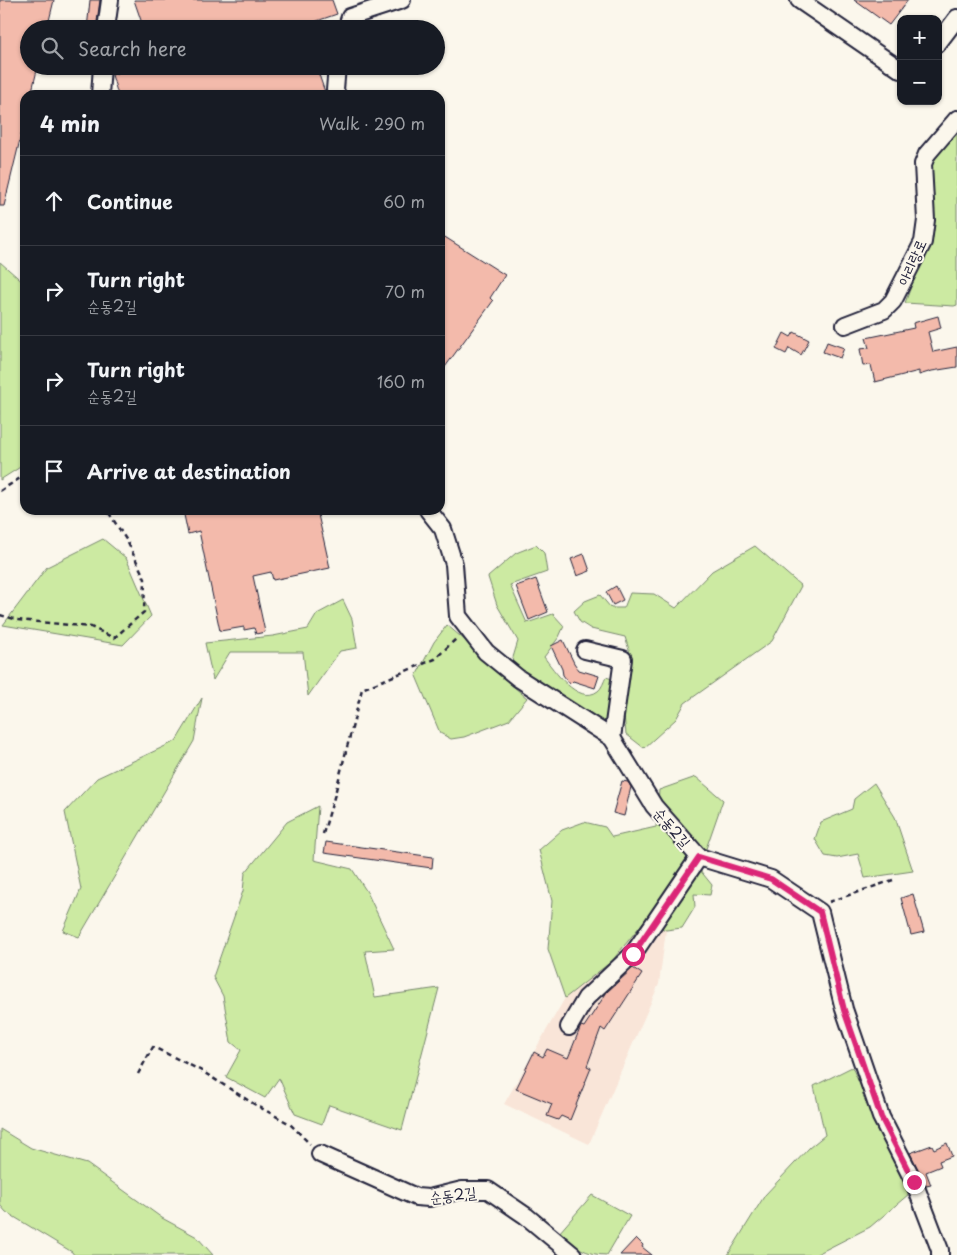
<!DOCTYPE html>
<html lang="en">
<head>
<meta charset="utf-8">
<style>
  body { margin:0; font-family:"Playpen Sans","Poor Story",sans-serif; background:#20242c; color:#f1f3f6 }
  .controls { position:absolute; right:15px; top:15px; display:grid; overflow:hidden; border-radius:10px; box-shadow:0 1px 4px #0004 }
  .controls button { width:45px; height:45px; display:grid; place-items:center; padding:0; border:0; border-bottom:1px solid #363941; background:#171b24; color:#f1f3f6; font:25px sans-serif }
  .stop { position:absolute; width:15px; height:15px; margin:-11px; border:4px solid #db2777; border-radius:50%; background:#fff }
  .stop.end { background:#db2777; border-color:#fff; box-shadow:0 1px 5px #0008 }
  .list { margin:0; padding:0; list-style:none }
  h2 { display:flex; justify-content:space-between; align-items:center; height:65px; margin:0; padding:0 20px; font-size:21px }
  h2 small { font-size:16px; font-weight:400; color:#9ea1a6 }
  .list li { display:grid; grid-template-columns:32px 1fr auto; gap:15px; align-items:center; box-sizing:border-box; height:90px; padding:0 20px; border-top:1px solid #363941 }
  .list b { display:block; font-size:19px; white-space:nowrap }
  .list p { margin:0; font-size:16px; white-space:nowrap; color:#9ea1a6 }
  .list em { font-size:16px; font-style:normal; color:#9ea1a6 }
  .icon { flex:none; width:28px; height:28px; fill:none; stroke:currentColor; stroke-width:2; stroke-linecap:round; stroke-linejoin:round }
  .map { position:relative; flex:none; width:957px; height:1255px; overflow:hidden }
  .search { position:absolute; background:#171b24; box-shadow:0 1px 4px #0004; left:20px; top:20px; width:425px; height:55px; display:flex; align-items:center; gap:12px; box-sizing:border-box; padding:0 18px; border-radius:28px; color:#9ea1a6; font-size:19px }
  .panel { position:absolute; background:#171b24; box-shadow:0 1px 4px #0004; left:20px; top:90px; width:425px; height:425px; border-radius:15px }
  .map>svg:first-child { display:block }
  .built { fill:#f9e5d8 }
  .green { fill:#cceaa2; stroke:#77866e }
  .building { fill:#f3baab; stroke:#22223b }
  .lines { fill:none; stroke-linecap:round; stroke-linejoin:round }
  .minor-casing { stroke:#22223b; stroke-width:20 }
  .path { stroke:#22223b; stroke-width:2.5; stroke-dasharray:5 4; stroke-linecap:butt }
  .minor { stroke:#fbf7ec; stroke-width:16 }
  .route { stroke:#db2777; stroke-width:6 }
  .labels { text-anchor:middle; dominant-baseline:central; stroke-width:4; stroke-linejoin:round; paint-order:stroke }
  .street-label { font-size:15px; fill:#22223b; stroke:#fbf7ec }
</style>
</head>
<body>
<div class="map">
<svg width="957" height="1255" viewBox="0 0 957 1255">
  <rect width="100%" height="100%" fill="#fbf7ec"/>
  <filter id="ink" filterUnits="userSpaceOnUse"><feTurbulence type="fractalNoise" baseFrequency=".02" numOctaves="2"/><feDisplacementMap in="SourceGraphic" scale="10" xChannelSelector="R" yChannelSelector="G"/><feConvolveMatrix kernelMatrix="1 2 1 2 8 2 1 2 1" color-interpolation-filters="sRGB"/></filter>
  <g filter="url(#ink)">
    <polygon class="built" points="644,921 666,930 659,984 589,1144 504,1104 565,998 612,961"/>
    <g class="green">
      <polygon points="957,128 957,305 954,306 905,303 931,232 928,162"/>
      <polygon points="0,262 25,284 25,464 0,480"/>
      <polygon points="103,539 126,558 151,616 123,645 3,625 47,567"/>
      <path d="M536,545l8,8 3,19 -37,13 17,38 26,-9 11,12 -5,11 -15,20c9,12 34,49 54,34 4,-3 6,-10 8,-14l9,3 -7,40 -8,2 -89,-58 7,-23 -21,-36 -9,-28 28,-24z"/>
      <polygon points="755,546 801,586 772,641 685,703 676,719 644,748 626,734 623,706 630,653 625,637 591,629 580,622 574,611 585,601 600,595 611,608 624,608 630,593 654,594 676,608 712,571"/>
      <polygon points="343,600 352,619 357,648 340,651 308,696 303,652 230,652 213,680 205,643 273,636 308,629 317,614"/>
      <polygon points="447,625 467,642 482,660 527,698 509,720 464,737 451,739 440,733 416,676 434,642"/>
      <polygon points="202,698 194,741 79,937 63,931 81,889 65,812 97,778 176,741"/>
      <polygon points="696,777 723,800 699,869 712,885 710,895 694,894 695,907 682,928 666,930 644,921 612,961 565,998 548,949 552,901 539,850 562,830 584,822 605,827 612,837 656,827 659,790"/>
      <polygon points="874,783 895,817 913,871 865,878 858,854 837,858 825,856 815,839 821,822 852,809 854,799"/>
      <polygon points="318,806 314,860 352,869 367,892 394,949 365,951 375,997 439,988 402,1130 329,1105 322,1124 295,1114 279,1078 265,1098 226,1077 241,1050 231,1042 223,996 213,977 243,891 245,873 287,822"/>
      <polygon points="852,1067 909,1194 870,1227 815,1255 728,1255 765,1195 809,1148 825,1135 814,1086"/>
      <polygon points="0,1129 31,1148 87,1164 162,1218 197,1237 213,1255 74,1255 72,1252 6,1212 0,1205"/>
      <path d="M592,1195l38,21 -23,39c-23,0 -31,-9 -48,-22z"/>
    </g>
    <g class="building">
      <polygon points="0,0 54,0 47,29 29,29 29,66 38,66 31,95 25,95 25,119 4,206 0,206"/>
      <polygon points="90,0 100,0 96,29 87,29"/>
      <polygon points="134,0 332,0 337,14 294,29 144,29"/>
      <polygon points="854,0 908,0 889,25"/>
      <polygon points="140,66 218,66 218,70 231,66 316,66 326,95 118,95 112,75"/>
      <polygon points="440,234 505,275 490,298 493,301 440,374"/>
      <polygon points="938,316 941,328 928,332 933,352 957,347 957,367 932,371 919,375 919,371 875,382 871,365 863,366 860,349 869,348 866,338 914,328 913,323"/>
      <polygon points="794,332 809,340 801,355 789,348 786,354 776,349 784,333 791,337"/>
      <polygon points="827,342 844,348 840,358 823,352"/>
      <polygon points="183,510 317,510 330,568 273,580 271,572 253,576 265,632 256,634 254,628 244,630 244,627 220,631 199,531 188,534"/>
      <polygon points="584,554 590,571 577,576 571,559"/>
      <polygon points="536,579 548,612 529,620 516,586"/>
      <polygon points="616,586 623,600 613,605 606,592"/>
      <polygon points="563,640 574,663 579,670 599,676 595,688 573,681 570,684 563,675 562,669 551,646"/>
      <polygon points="622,781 628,782 631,787 624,816 613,813"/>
      <polygon points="326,842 433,857 432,868 324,853"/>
      <polygon points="913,894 924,932 911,935 901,898"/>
      <polygon points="633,968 642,974 605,1031 601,1028 587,1066 591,1068 570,1120 561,1116 558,1120 547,1116 552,1104 516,1089 534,1052 543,1057 547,1049 568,1058 581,1026 584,1027 607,992"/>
      <polygon points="947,1143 952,1156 939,1161 941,1166 926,1172 931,1185 926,1186 910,1153 932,1145 934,1149"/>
      <polygon points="636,1238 643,1245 642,1247 652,1255 620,1255"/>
    </g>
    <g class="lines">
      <defs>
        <g id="minor">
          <polyline points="799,0 901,70"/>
          <polyline points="106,29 110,0"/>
          <polyline points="346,29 350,17 402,0"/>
          <polyline points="938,43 957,18"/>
          <polyline points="100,95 102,66"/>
          <polyline points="337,95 335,90 337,66"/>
          <polyline points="845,325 884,310 893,301 923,242 926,220 923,164 927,154 957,119"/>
          <polyline points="428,510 443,529 454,564 458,616 486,652 518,678 612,738 654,806 699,857 771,879 820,912 844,1009 881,1117 914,1182 940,1250 940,1255"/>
          <polyline points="585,650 623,659 612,738"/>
          <polyline points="569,1027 586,998 633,954 699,857"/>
          <polyline points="320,1154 416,1197 429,1198 462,1190 488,1190 526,1216 573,1255"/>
        </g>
      </defs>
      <use href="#minor" class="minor-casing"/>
      <g class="path">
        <polyline points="0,491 25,475"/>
        <polyline points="0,615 18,620 91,627 114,638 144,612 145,579 127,541 107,510"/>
        <polyline points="323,834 335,794 362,689 435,659 457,638"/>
        <polyline points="829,902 893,880"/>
        <polyline points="138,1074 153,1047 200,1070 254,1104 290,1124 310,1144"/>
      </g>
      <use href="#minor" class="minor"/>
    </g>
  </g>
  <g class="lines" filter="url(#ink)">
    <polyline class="route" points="633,954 699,857 771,879 820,912 844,1010 881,1117 914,1182"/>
  </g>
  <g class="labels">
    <g class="street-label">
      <text transform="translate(911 262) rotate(-66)">아리랑로</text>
      <text transform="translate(673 827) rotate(49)">순동2길</text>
      <text transform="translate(453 1194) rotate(-7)">순동2길</text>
    </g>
  </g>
</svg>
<div class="controls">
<button>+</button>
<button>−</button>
</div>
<div class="stop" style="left:633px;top:954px"></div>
<div class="stop end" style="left:914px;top:1182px"></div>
<div class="search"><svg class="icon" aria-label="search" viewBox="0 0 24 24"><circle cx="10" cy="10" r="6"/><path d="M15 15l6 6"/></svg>Search here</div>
<section class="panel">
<h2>4 min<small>Walk · 290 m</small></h2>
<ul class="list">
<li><svg class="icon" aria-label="ahead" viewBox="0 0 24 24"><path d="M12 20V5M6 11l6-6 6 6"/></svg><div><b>Continue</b></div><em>60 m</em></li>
<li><svg class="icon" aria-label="right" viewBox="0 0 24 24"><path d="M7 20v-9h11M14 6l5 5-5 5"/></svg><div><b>Turn right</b><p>순동2길</p></div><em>70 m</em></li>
<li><svg class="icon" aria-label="right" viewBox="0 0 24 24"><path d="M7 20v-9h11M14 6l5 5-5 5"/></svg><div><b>Turn right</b><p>순동2길</p></div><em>160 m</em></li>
<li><svg class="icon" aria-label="arrive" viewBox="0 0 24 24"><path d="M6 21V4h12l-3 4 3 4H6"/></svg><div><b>Arrive at destination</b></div></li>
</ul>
</section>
</div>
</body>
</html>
